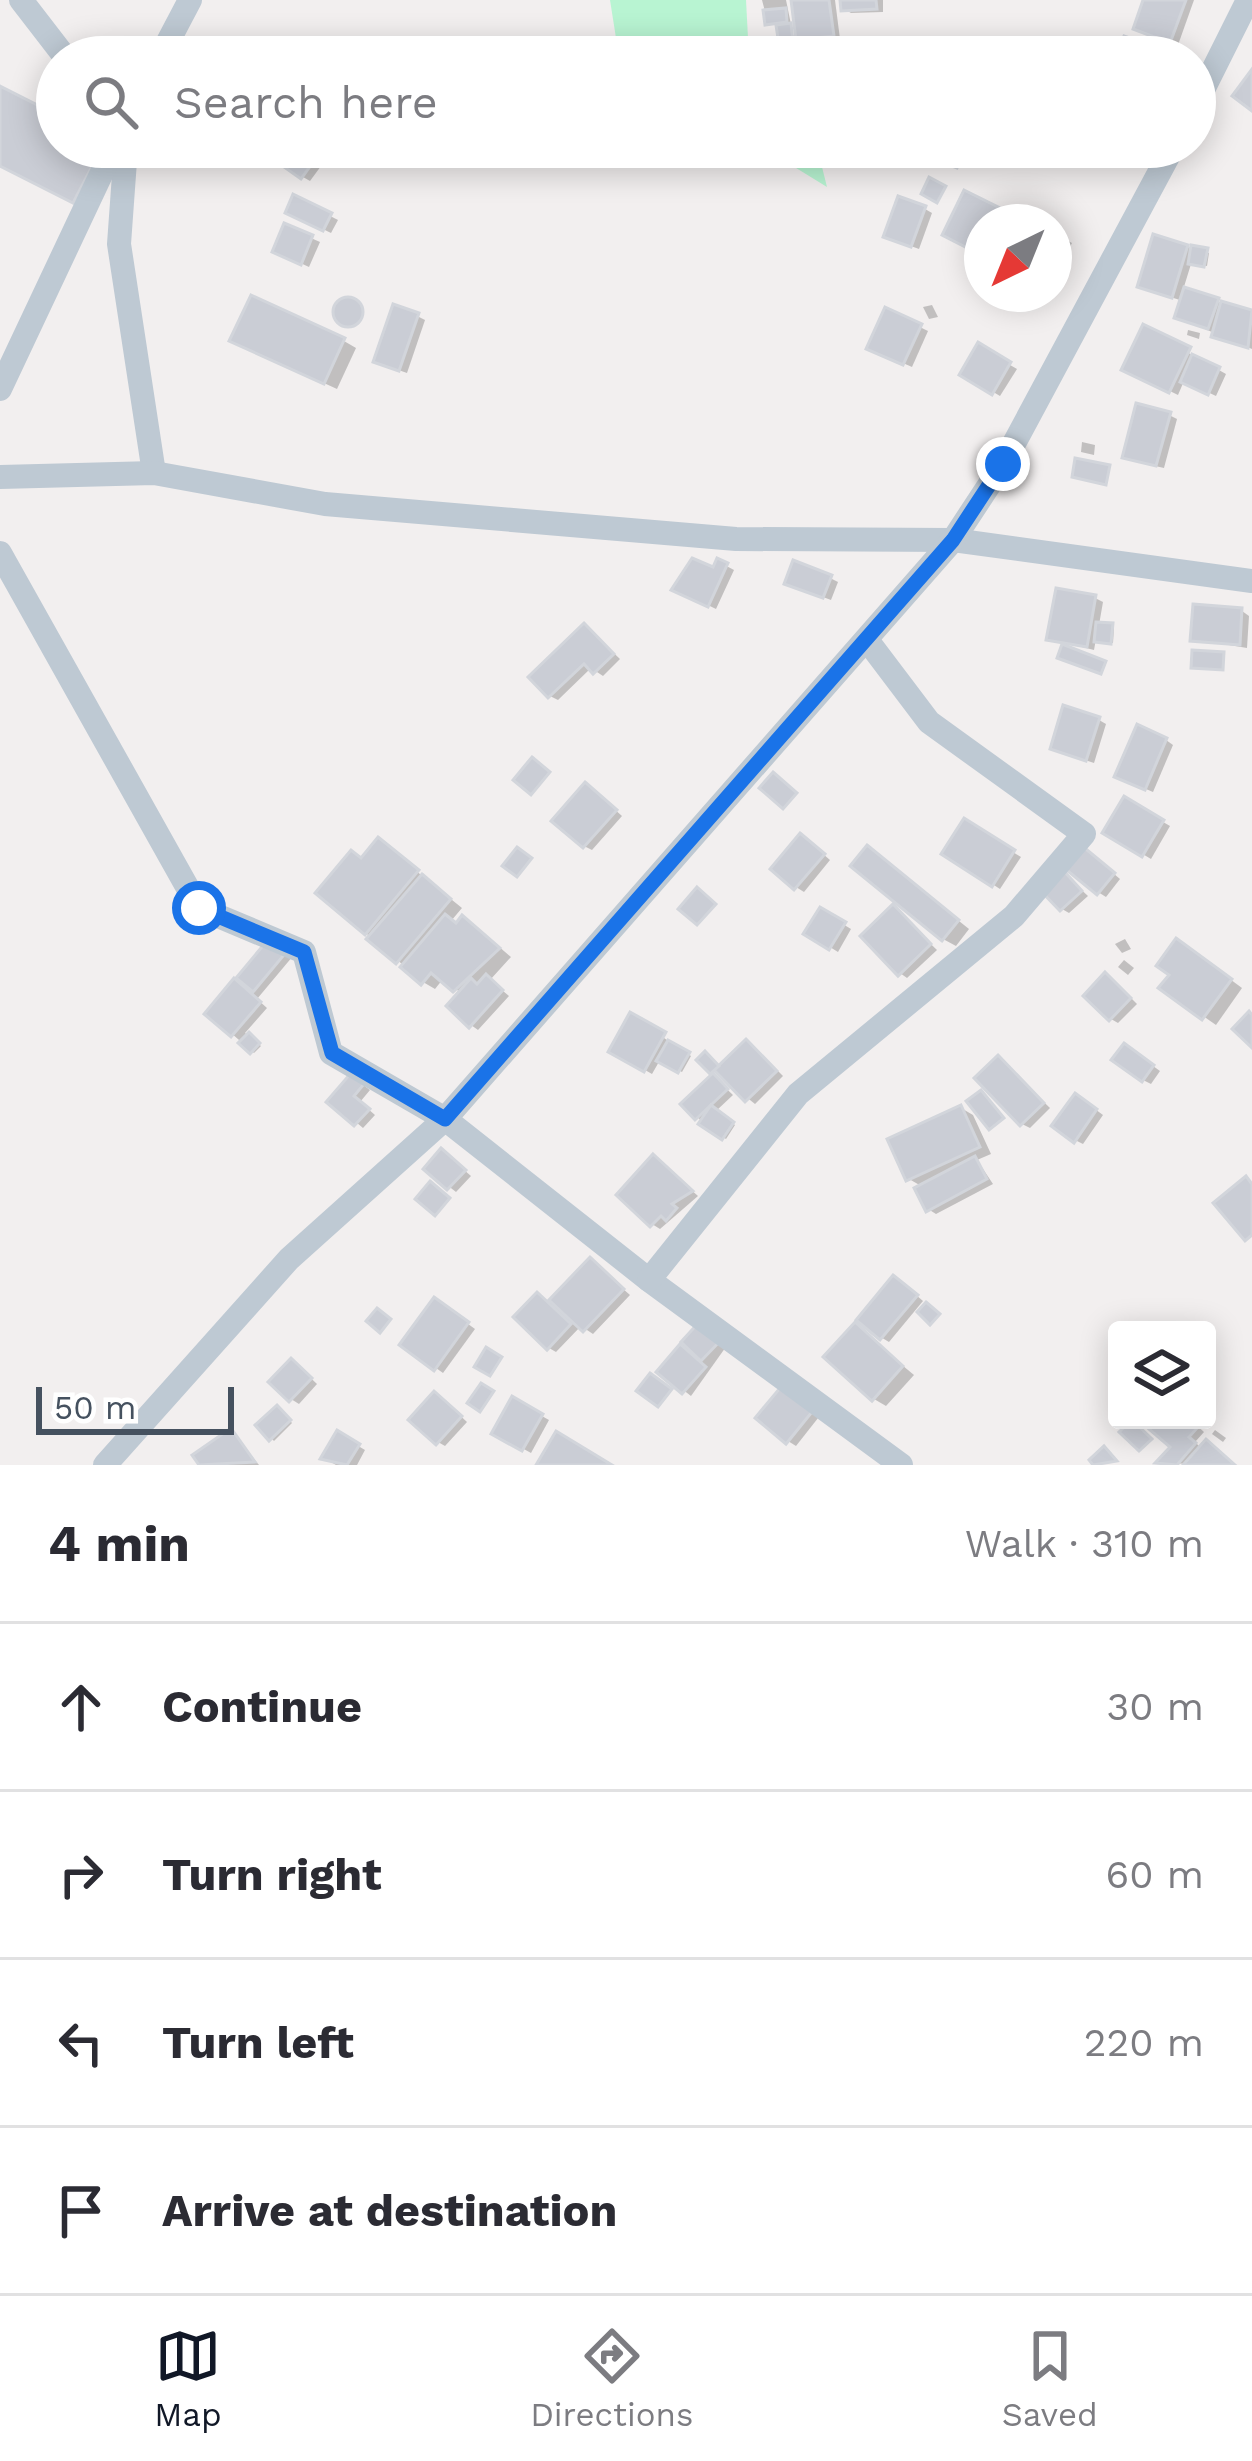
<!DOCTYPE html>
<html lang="en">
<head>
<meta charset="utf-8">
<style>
  body { margin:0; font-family:"Work Sans",sans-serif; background:#f2f2f3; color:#2b2b33 }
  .controls { position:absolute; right:36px; bottom:36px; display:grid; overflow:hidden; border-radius:12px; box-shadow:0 6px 30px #0003 }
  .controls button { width:108px; height:108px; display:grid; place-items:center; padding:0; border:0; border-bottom:3px solid #e1e1e2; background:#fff; color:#2b2b33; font:60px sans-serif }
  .compass { position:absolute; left:964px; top:204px; width:108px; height:108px; border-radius:50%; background:#fff; box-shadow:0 6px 30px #0003; rotate:223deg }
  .scale { position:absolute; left:36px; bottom:30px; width:198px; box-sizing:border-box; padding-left:12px; border:6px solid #45515f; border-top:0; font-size:33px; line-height:42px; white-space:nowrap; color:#45515f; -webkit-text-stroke:9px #fff; paint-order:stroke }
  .stop { position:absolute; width:36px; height:36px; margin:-27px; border:9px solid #1a73e8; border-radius:50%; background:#fff }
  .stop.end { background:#1a73e8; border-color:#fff; box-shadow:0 3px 12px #0008 }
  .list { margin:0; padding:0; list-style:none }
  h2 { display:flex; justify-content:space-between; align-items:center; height:156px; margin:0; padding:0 48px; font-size:51px }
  h2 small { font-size:39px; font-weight:400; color:#7c7c81 }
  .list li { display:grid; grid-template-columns:78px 1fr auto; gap:36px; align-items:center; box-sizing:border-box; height:168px; padding:0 48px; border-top:3px solid #e1e1e2 }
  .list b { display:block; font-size:45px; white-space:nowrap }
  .list em { font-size:39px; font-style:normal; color:#7c7c81 }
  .icon { flex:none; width:66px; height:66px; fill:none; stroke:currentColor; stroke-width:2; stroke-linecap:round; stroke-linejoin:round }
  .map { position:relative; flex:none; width:1252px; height:1465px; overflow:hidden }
  .search { position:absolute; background:#fff; box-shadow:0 6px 30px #0003; left:36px; right:36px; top:36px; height:132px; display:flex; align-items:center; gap:30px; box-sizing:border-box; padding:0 42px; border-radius:66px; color:#7c7c81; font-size:45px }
  .sheet { height:828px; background:#fff }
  nav { display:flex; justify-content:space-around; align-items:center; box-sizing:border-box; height:168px; border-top:3px solid #e1e1e2; background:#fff; font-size:33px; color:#7c7c81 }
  nav a { display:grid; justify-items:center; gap:6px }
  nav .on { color:#111827 }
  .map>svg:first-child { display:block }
  .green { fill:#b8f4d2 }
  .shadow { fill:#0003 }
  .building { fill:#cacdd5; stroke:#d2d5db; stroke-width:3 }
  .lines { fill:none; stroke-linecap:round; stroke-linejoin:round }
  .minor { stroke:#bec9d3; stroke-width:24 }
  .route { stroke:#1a73e8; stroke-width:15 }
</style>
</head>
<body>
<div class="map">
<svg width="1252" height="1465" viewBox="0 0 1252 1465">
  <rect width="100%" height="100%" fill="#f2efef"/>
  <g class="green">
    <polygon points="610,0 746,0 749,57 619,57"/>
    <polygon points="762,147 817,147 827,187"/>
  </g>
  <g class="shadow">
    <polygon points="762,0 786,0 795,44 782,43 779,23 768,23"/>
    <polygon points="795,0 835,0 840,39 807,43 799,38"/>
    <polygon points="843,0 883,0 883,12 851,13 844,9"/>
    <polygon points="1146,0 1194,0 1178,45 1144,32"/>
    <polygon points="291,147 304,147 324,162 310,181 303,177"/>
    <polygon points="966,194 1009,217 1033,222 982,222 982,253 946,234"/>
    <polygon points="295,198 338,220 331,233 288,212"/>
    <polygon points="925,209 932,213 919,249 894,240"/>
    <polygon points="286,227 320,242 309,267 283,255"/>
    <polygon points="1054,233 1072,243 1054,277"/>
    <polygon points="1155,238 1209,253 1207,266 1191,264 1183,290 1252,313 1252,349 1186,321 1183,301 1148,290"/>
    <polygon points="343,303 363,310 358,325 338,318"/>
    <polygon points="932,305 938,317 929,319 923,307"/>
    <polygon points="887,311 928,331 912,367 878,352"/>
    <polygon points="417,316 425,320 407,373 384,365"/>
    <polygon points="1144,328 1226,374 1216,396 1184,381 1178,395 1125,369"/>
    <polygon points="1188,330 1200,333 1199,339 1187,335"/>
    <polygon points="344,341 356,348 337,389 245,347"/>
    <polygon points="979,347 1017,369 1000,396 963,374"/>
    <polygon points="1169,415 1177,419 1164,468 1133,461"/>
    <polygon points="1082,442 1095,445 1094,455 1081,452"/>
    <polygon points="719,562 734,570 716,609 683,593 715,571"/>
    <polygon points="830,578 838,582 831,600 796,587"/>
    <polygon points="1095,598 1103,602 1099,625 1114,628 1113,643 1096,639 1094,650 1050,639"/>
    <polygon points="1242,611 1249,616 1247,648 1193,639"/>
    <polygon points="585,626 620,659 603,676 591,668 558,700 550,696"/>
    <polygon points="1099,720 1106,724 1094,763 1061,752"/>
    <polygon points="1166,740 1173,745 1153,792 1125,780"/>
    <polygon points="594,791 622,816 592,850 584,846"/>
    <polygon points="1125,800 1170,826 1151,859 1106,832"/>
    <polygon points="965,822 1021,857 1000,889 946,854"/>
    <polygon points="379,841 462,908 451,921 475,926 511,957 490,980 509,996 478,1030 471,1025 461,993 443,979 435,989 423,982 319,893 363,860"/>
    <polygon points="808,841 830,860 804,892 796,887"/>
    <polygon points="868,848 969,929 956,946 943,939"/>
    <polygon points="1089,853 1120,879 1106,897 1098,892"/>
    <polygon points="1063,873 1088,896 1069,913 1062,909"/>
    <polygon points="893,908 937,950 907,978 900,973"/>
    <polygon points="821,911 851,929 838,952 807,933"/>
    <polygon points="1125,939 1131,949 1122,953 1115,944"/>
    <polygon points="272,940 293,956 257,999 267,1008 245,1033 261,1046 254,1053 208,1013"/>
    <polygon points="1189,949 1242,988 1216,1025 1163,988"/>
    <polygon points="1124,960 1134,968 1128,975 1118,967"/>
    <polygon points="1113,980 1137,1004 1118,1023 1111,1019"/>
    <polygon points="631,1016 691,1056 682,1072 660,1060 652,1074 612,1051"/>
    <polygon points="754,1047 783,1076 755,1104 700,1060 720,1069"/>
    <polygon points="1132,1051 1160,1071 1151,1084 1143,1080"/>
    <polygon points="999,1059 1050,1108 1030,1128 1022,1124"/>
    <polygon points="714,1077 733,1095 716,1111 735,1125 726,1139 697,1117"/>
    <polygon points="359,1082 370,1090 360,1102 375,1115 363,1128 331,1101"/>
    <polygon points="1084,1101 1103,1115 1083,1144 1075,1140"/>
    <polygon points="961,1108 973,1115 991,1154 977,1160 993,1184 936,1214 928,1209 923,1187 909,1179"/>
    <polygon points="449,1157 471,1176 456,1192 427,1169"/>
    <polygon points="661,1163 698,1196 660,1229 652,1224"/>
    <polygon points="590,1260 630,1295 593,1334 581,1326 556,1352 549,1348 549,1304"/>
    <polygon points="902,1283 923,1301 889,1342 879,1336"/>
    <polygon points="442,1305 475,1329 443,1373 436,1368"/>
    <polygon points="702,1324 728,1344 691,1396 660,1372"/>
    <polygon points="855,1326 914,1375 886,1406 874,1399"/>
    <polygon points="299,1367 317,1384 299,1404 291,1399"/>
    <polygon points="793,1390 822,1413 796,1446 788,1441"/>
    <polygon points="442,1399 467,1422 445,1446 438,1442"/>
    <polygon points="513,1400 549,1420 531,1453 495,1433"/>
    <polygon points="280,1410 292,1423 274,1441 259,1425"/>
    <polygon points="1191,1420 1204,1432 1195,1442 1201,1448 1214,1447 1234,1465 1159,1463"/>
    <polygon points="1215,1430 1226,1438 1223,1442 1212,1434"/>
    <polygon points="232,1432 259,1465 203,1465 197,1456"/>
    <polygon points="338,1434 365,1450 357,1465 336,1465 324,1458"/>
  </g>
  <g class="building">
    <polygon points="791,0 829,0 834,36 796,40"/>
    <polygon points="840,0 876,0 877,9 841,11"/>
    <polygon points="1143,0 1186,0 1170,43 1133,29"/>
    <polygon points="786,8 787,22 765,25 763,10"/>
    <polygon points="791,23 793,43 779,45 776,25"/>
    <polygon points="1124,36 1160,49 1158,57 1117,57"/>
    <polygon points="1252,69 1252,111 1232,96"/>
    <polygon points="0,86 57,115 57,147 102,147 73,203 0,166"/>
    <polygon points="288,147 309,147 319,154 301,179 277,162"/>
    <polygon points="926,147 958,147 965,150 957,168 923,154"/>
    <polygon points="929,177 946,186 937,203 921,194"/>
    <polygon points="964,190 1004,210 998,222 982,222 981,255 942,235"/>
    <polygon points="293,194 332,213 323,231 285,213"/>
    <polygon points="898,196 926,206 911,247 883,237"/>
    <polygon points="284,223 313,235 301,265 272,252"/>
    <polygon points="1153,234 1188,245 1172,298 1137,287"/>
    <polygon points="1191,245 1208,248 1204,267 1188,264"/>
    <polygon points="1184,287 1219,298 1208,329 1174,318"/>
    <polygon points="251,295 345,338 324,384 229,341"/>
    <circle cx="348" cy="312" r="15"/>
    <polygon points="1221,301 1252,310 1248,348 1211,337"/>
    <polygon points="393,304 419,313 399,371 373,362"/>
    <polygon points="885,307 922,324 903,365 866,349"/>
    <polygon points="1143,324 1191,347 1169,393 1121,370"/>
    <polygon points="978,342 1011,362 992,395 959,375"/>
    <polygon points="1192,354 1220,367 1208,395 1180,382"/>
    <polygon points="1136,403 1171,412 1156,466 1122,458"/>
    <polygon points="1075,458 1110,465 1106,485 1072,477"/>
    <polygon points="692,558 713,567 717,558 728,563 708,607 671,590"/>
    <polygon points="793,560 832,575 823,598 784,584"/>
    <polygon points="1056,588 1096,595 1087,647 1046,640"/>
    <polygon points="1193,604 1242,608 1240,645 1190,641"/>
    <polygon points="1096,622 1113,623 1111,644 1094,642"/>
    <polygon points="584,623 614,654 593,674 584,664 548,698 528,677"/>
    <polygon points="1062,644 1106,661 1101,674 1057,658"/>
    <polygon points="1192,650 1224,652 1223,670 1191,668"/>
    <polygon points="1063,705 1100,717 1086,761 1050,749"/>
    <polygon points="1137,724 1167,738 1145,790 1114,777"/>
    <polygon points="532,757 550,772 531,795 513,780"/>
    <polygon points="773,772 797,793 783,809 759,788"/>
    <polygon points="585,782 617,810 583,848 551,821"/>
    <polygon points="1124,796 1164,820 1142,857 1102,833"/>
    <polygon points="964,818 1015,850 992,887 941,854"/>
    <polygon points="800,833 825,854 794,890 770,869"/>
    <polygon points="378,837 419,870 365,935 315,893 351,850 361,858"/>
    <polygon points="867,845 959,920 942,941 850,866"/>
    <polygon points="1081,845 1115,873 1097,895 1063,867"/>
    <polygon points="517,847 532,858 517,877 502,866"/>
    <polygon points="1062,869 1082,891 1060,911 1040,890"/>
    <polygon points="422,874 451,899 396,964 366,939"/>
    <polygon points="697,887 716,904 697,925 678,909"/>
    <polygon points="893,904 931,944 898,976 860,936"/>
    <polygon points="820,907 846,922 829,950 803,934"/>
    <polygon points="445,914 456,923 462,915 500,948 453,992 431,973 421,985 400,967"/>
    <polygon points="271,936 288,950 253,992 236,978"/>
    <polygon points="1176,938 1232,979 1202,1020 1158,988 1169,975 1156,966"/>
    <polygon points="1105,972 1131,998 1109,1021 1083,996"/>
    <polygon points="486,974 503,990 469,1028 446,1006 471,978 477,984"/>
    <polygon points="234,978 261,1002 231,1037 204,1014"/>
    <polygon points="1249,1011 1252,1015 1252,1048 1232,1029"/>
    <polygon points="630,1012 666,1032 644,1072 608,1052"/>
    <polygon points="249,1032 260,1043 250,1054 238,1043"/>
    <polygon points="746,1039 777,1071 745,1102 714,1070"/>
    <polygon points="668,1040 690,1052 678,1073 656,1061"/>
    <polygon points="1124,1043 1154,1065 1142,1082 1111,1060"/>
    <polygon points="705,1051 719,1066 710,1074 696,1060"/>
    <polygon points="998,1055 1044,1103 1020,1126 974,1078"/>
    <polygon points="351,1073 364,1084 354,1096 370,1109 354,1126 326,1102"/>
    <polygon points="713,1073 728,1089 695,1120 680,1104"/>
    <polygon points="981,1090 1004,1118 989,1130 966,1101"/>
    <polygon points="1075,1093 1097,1109 1074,1143 1051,1126"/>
    <polygon points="711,1105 734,1122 722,1140 698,1124"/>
    <polygon points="961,1105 980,1147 906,1181 887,1139"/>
    <polygon points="441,1148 466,1170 447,1190 423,1169"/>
    <polygon points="653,1154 693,1191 672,1204 677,1208 666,1221 661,1216 650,1227 616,1195"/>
    <polygon points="975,1156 987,1179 926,1212 914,1188"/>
    <polygon points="1246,1176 1252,1184 1252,1235 1245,1241 1213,1203"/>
    <polygon points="430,1181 450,1198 435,1216 415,1199"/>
    <polygon points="590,1257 624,1289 583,1332 549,1300"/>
    <polygon points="893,1275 918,1295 880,1340 856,1320"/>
    <polygon points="537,1292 571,1324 547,1350 513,1317"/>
    <polygon points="434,1297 469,1322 434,1371 399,1345"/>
    <polygon points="926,1302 940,1314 930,1325 917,1312"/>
    <polygon points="377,1308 391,1319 380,1333 366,1321"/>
    <polygon points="701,1320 722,1339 701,1361 681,1342"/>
    <polygon points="855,1322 903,1366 872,1401 823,1357"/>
    <polygon points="680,1344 706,1367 682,1394 656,1372"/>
    <polygon points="486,1347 502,1357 490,1376 474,1367"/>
    <polygon points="291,1358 312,1378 289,1402 268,1382"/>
    <polygon points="650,1373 672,1389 658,1407 636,1391"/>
    <polygon points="785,1382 816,1407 786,1444 755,1418"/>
    <polygon points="481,1383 494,1391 480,1412 467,1403"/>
    <polygon points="434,1391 462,1416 436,1445 408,1420"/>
    <polygon points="512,1396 543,1414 522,1451 491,1434"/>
    <polygon points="277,1405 291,1420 269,1441 255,1425"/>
    <polygon points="1132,1420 1152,1439 1139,1451 1119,1432"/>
    <polygon points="1157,1420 1192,1420 1199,1426 1189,1437 1196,1443 1177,1465 1155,1463 1170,1447 1149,1429"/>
    <polygon points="231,1428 255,1462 199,1465 192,1455"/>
    <polygon points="337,1430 360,1444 347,1465 320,1459"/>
    <polygon points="556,1431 612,1465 536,1465"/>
    <polygon points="1206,1439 1235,1465 1183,1465"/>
    <polygon points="1104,1446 1117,1461 1093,1465 1089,1460"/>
  </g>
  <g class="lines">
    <g class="minor">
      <polyline points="21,0 65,57"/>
      <polyline points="160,57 190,0"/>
      <polyline points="1195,106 1248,0"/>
      <polyline points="126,147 119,244 154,473"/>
      <polyline points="0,389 114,147"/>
      <polyline points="0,477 154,473 325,504 736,539 953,540 1252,581"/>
      <polyline points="0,553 199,908 304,952 331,1053 445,1119 649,1280 901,1465"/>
      <polyline points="649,1280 798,1094 1014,916 1084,834 929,722 867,640"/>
      <polyline points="105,1465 289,1259 445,1119 953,540 1003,464 1173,147"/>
    </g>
  </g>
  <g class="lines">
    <polyline class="route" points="199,908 304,952 332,1053 445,1119 953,540 1003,464"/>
  </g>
</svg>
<div class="controls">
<button><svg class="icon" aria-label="layers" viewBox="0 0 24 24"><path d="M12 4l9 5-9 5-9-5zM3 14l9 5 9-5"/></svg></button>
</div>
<svg class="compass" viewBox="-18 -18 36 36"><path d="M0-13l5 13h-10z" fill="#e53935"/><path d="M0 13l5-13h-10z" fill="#7c7c81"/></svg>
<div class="scale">50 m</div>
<div class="stop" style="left:199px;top:908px"></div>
<div class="stop end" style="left:1003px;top:464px"></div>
<div class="search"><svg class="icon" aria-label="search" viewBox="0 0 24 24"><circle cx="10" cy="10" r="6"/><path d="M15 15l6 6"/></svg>Search here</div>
</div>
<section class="sheet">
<h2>4 min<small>Walk · 310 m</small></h2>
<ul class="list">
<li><svg class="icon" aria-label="ahead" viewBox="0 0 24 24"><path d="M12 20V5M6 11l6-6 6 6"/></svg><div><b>Continue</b></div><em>30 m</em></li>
<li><svg class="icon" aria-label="right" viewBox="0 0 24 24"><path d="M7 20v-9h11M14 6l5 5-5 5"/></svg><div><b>Turn right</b></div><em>60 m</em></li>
<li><svg class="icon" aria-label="left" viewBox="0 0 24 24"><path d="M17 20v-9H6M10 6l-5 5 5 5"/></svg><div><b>Turn left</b></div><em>220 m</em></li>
<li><svg class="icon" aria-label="arrive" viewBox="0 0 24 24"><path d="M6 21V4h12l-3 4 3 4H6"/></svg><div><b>Arrive at destination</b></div></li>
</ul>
</section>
<nav>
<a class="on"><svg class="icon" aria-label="map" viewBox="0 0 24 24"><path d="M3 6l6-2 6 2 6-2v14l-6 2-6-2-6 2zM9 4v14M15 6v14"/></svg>Map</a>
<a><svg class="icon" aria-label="directions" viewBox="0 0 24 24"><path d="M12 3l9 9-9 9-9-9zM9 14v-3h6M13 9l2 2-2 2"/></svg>Directions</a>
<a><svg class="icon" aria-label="saved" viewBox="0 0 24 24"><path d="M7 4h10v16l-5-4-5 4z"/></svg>Saved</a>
</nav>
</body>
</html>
